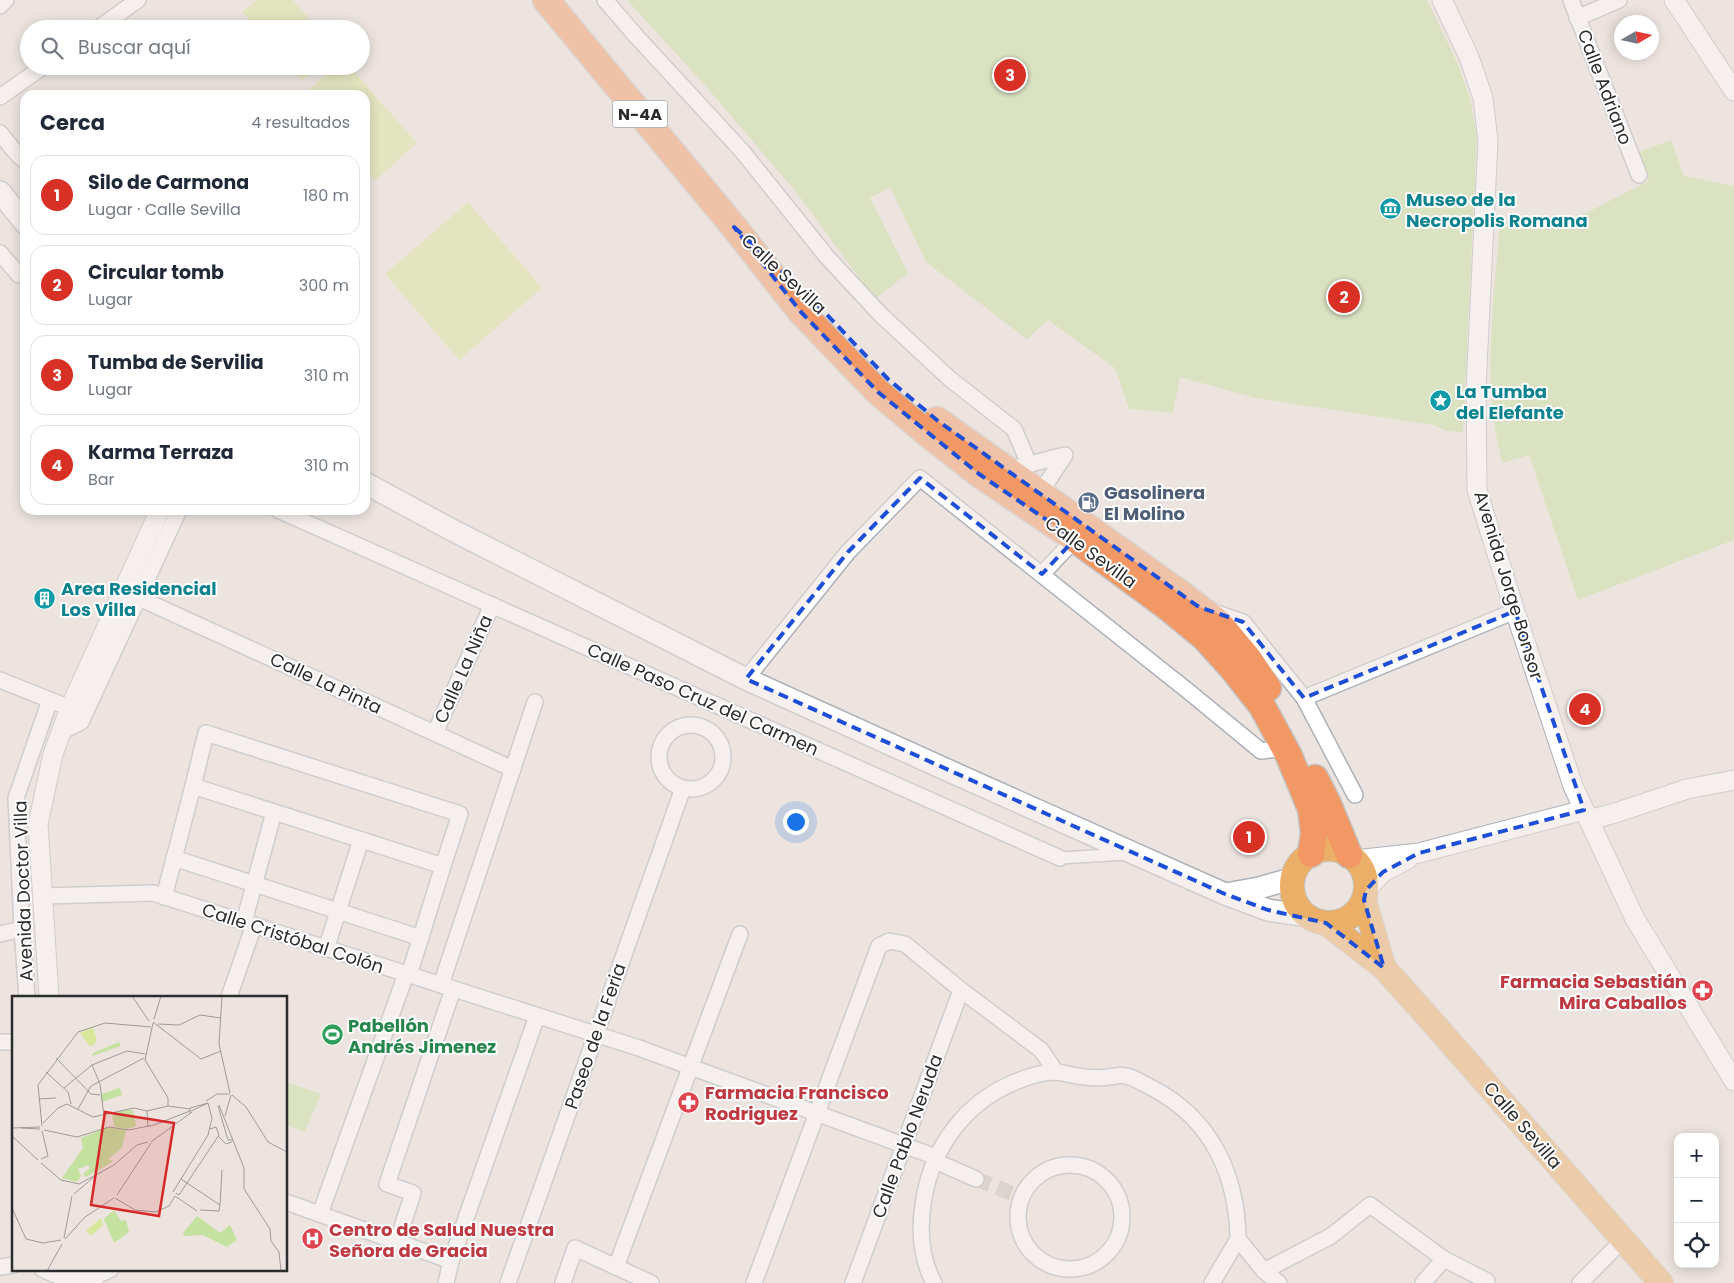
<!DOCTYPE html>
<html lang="es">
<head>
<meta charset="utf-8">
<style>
  body { margin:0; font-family:Poppins,sans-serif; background:#f6f6f7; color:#1f2937 }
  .controls { position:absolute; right:15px; bottom:15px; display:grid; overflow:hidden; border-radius:10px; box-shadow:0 2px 12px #0003 }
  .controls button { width:45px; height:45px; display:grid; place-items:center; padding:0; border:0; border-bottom:1px solid #e0e1e3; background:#fff; color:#1f2937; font:25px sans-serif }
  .compass { position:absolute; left:1614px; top:15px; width:45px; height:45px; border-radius:50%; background:#fff; box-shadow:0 2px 12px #0003; rotate:81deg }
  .you { position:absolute; left:795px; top:821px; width:18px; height:18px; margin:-12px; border:4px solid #fff; border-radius:50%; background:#1a73e8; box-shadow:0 0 0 8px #1a73e833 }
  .badge { display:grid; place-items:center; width:32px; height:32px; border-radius:50%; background:#d93025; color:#fff; font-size:16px; font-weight:700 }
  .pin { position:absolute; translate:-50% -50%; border:2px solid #fff; box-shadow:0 1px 5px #0006 }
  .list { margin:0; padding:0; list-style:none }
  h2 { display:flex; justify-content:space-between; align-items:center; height:65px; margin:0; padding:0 20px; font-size:21px }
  h2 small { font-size:16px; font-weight:400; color:#747a83 }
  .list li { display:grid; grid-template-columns:32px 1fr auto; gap:15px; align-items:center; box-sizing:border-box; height:80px; margin:0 10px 10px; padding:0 10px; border:1px solid #e0e1e3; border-radius:15px }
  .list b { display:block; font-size:19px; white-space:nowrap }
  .list p { margin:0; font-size:16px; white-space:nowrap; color:#747a83 }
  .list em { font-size:16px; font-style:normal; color:#747a83 }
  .icon { flex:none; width:28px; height:28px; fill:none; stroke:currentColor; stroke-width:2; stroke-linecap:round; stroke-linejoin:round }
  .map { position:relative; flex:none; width:1734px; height:1283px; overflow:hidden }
  .search { position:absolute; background:#fff; box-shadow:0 2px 12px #0003; left:20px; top:20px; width:350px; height:55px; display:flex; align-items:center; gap:12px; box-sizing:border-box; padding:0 18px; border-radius:28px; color:#747a83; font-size:19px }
  .panel { position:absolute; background:#fff; box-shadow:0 2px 12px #0003; left:20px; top:90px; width:350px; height:425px; border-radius:15px }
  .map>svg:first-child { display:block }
  .green { fill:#c4e19f }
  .pitch { fill:#d8e79b }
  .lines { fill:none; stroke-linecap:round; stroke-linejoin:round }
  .minor-tunnel { stroke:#c6bfbb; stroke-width:15; stroke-dasharray:15 8; stroke-linecap:butt }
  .pedestrian-casing { stroke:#acb1b8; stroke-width:14 }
  .minor-casing { stroke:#acb1b8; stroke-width:18 }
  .tertiary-casing { stroke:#acb1b8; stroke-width:21 }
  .secondary-casing { stroke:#acb1b8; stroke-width:24 }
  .primary-casing { stroke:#c4c4c4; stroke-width:26 }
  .trunk-casing { stroke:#c4c4c4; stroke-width:29 }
  .pedestrian { stroke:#fff; stroke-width:11 }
  .minor { stroke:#fff; stroke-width:15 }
  .tertiary { stroke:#fff; stroke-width:19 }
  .secondary { stroke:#fff; stroke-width:21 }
  .primary { stroke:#ebaf67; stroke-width:24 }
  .trunk { stroke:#f19864; stroke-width:26 }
  .marked { fill:none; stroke:#1d4ed8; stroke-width:4; stroke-dasharray:10 6; stroke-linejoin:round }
  .labels { text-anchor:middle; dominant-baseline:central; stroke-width:4; stroke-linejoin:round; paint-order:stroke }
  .shield { fill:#fff; stroke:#6b6b6b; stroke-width:1 }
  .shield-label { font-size:16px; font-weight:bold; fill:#2c2c2c }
  .street-label { font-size:18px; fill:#2c2c2c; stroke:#fff }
  .culture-label { font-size:18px; font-weight:bold; fill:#0d838f; stroke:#fff; text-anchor:start }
  .service-label { font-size:18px; font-weight:bold; fill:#4e5e75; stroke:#fff; text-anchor:start }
  .health-label { font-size:18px; font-weight:bold; fill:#be3a42; stroke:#fff; text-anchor:start }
  .leisure-label { font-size:18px; font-weight:bold; fill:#27864d; stroke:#fff; text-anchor:start }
  .inset-road { fill:none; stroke:#a09a97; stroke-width:1 }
  .view { fill:#d62828; fill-opacity:0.15; stroke:#d62828; stroke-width:2.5 }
  .inset-edge { fill:none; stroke:#2c2c2c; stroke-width:2.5 }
</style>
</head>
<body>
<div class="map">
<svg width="1734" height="1283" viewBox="0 0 1734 1283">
  <rect width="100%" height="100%" fill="#ede4df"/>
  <g class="green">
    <polygon points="627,0 1427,0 1457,62 1470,98 1477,137 1463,432 1447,431 1433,425 1256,398 1180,377 1173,413 1129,409 1115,368 1048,320 1027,339 926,262 890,187 870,198 908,273 875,299 797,193 704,84"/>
    <path d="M1671,140l13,36 50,10v354l-156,60 -49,-145 -27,8c-4,-20 -9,-40 -10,-60 -5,-61 4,-122 8,-183l76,-2 73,-37 -10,-29z"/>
    <polygon points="286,1082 321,1094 305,1132 286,1125"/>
  </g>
  <g class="pitch">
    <polygon points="256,0 293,0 318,29 257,29 242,12"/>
    <polygon points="289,66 318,66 302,80"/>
    <polygon points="335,66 349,66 417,143 375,181 365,170 365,95 303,95"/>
    <polygon points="468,202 542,288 459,360 385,274"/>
  </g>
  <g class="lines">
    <polyline class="minor-tunnel" points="976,1179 1016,1195"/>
    <defs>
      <polyline id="pedestrian" points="1060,858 1126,854"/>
      <g id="minor">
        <polyline points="605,0 637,37 742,151 827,257 881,315 950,379 1014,429 1029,464"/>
        <polyline points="1571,0 1639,175"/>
        <polyline points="0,6 6,0"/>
        <polyline points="1577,18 1619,0"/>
        <polyline points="97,29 138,0"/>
        <polyline points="0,97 44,66"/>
        <polyline points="0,133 17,154 25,161"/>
        <polyline points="0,253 19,275"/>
        <polyline points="1019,467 1065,455 1046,484 1046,497"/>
        <polyline points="278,510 1060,858"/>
        <polyline points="1042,574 1075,539"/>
        <polyline points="139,598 513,769"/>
        <polyline points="1214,612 1243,622 1304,698 1515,611"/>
        <polyline points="746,679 848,552 920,478 1188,691 1261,751 1285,748"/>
        <polyline points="0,680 70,708"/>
        <polyline points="1304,698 1355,795"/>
        <circle cx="691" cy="757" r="32"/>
        <polyline points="61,732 81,722 179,510"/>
        <polyline points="435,733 492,605"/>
        <polyline points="193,786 206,733 460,814 443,866"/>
        <polyline points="174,858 421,938"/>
        <polyline points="43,896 153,893 639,1048 936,1157"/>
        <polyline points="164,897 193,786 443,866 409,975"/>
        <polyline points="244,922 274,812"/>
        <polyline points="0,934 22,929"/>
        <polyline points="326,949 361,840"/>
        <polyline points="441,985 535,702"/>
        <polyline points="27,997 22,929 16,798 50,700"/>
        <polyline points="229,997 254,925"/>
        <polyline points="0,1042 14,1042"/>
        <polyline points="935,1161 976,1179"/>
        <circle cx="1070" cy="1217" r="52"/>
        <polyline points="286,1202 451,1261"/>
        <polyline points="320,1214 406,974"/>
        <polyline points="1238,1239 1264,1271 1279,1283"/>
        <polyline points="397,1242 413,1193 387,1184 453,989"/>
        <polyline points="0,1267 14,1265"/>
        <polyline points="616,1267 740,934"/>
        <path d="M42,1269c28,14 42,14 69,0"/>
        <polyline points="1264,1271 1331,1236 1370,1205 1444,1259 1487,1281 1485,1283"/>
        <polyline points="446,1283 451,1261 537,1016"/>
        <polyline points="508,1283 683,788"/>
        <polyline points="563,1283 575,1248 651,1283"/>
        <polyline points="754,1283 879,946 889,941 905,944 961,990 1041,1050 1056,1072"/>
        <polyline points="853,1283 961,990"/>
        <path d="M934,1283c-14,-26 -15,-57 -10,-85 9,-52 42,-96 91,-116 12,-5 28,-10 41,-10 9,1 19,4 29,5 8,1 16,1 23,0 8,-1 14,-3 22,0 8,3 16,8 24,12 58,31 83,86 84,150"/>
        <polyline points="1212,1283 1238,1239"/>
        <polyline points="1423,1283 1444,1259"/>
        <polyline points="1580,1283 1623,1240"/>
      </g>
      <g id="tertiary">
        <polyline points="1442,0 1469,57 1483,98 1488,141 1476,388 1477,490 1515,611 1573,786 1635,919 1734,1081"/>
        <polyline points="1674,0 1734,91"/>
        <polyline points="1589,820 1615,813 1687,789 1734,780"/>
        <polyline points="1355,860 1419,853 1584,810"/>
        <polyline points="1366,890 1383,872 1408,859"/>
        <polyline points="49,997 38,824 53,754 70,708 160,510"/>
        <polyline points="87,1269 93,1283"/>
      </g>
      <g id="secondary">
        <polyline points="0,192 25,223"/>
        <polyline points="365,483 452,530 746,679 956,774 1225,894 1268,910 1308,916"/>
        <polyline points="1226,894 1259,888 1294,878"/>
      </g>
      <g id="primary">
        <circle cx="1329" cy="886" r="37"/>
        <polyline points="1364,900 1384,968"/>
        <polyline points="1326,923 1384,968 1428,1017 1661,1283"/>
      </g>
      <g id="trunk">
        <polyline points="546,0 734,227 801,312 878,392 928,434 979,474 1075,539 1166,606 1205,638 1232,668 1262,706 1289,756 1311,809 1314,833 1311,854"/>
        <polyline points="937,420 1180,593 1218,622 1248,658 1268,688"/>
        <polyline points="1315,778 1328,804 1349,855"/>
      </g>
    </defs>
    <use href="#pedestrian" class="pedestrian-casing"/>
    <use href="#minor" class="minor-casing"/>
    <use href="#tertiary" class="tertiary-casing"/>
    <use href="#secondary" class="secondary-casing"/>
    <use href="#primary" class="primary-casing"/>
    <use href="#trunk" class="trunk-casing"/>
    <use href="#pedestrian" class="pedestrian"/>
    <use href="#minor" class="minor"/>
    <use href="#tertiary" class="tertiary"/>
    <use href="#secondary" class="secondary"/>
    <use href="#primary" class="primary"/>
    <use href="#trunk" class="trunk"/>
  </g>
  <path d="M0 0H1734V1283H0ZM734,227l81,75 73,77 50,42 261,186 44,15 61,76 211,-87 69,199 -165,43 -36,19 -17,18 -2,10 20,68 -58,-45 -58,-13 -43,-16 -479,-215 102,-127 72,-74 122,96 33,-35 -96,-65 -101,-82 -77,-80z" fill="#ede4df" fill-opacity=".55" fill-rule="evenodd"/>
  <path class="marked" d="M734,227l81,75 73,77 50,42 261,186 44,15 61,76 211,-87 69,199 -165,43 -36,19 -17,18 -2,10 20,68 -58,-45 -58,-13 -43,-16 -479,-215 102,-127 72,-74 122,96 33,-35 -96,-65 -101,-82 -77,-80z"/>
  <defs>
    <symbol id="museum-disc" viewBox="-11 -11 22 22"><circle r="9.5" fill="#0f9aa8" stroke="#fff"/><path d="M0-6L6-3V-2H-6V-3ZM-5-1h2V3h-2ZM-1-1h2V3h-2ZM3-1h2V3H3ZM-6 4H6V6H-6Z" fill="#fff"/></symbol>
    <symbol id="sight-disc" viewBox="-11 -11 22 22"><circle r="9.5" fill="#0f9aa8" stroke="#fff"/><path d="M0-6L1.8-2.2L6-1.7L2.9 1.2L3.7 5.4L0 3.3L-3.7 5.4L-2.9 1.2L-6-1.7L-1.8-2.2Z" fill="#fff"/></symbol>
    <symbol id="fuel-disc" viewBox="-11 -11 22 22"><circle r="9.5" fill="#5c6f8a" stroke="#fff"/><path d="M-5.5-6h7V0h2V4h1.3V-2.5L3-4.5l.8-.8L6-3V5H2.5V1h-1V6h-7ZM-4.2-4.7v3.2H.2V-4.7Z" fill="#fff"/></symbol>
    <symbol id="building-disc" viewBox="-11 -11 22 22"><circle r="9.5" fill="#0f9aa8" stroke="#fff"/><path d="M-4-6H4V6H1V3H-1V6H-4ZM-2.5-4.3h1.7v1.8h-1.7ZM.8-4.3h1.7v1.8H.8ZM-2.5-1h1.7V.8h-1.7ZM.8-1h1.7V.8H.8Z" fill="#fff"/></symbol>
    <symbol id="pharmacy-disc" viewBox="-11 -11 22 22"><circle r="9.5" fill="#e0444e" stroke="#fff"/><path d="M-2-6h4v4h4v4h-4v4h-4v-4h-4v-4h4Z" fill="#fff"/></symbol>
    <symbol id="stadium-disc" viewBox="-11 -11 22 22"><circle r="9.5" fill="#2e9e5b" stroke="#fff"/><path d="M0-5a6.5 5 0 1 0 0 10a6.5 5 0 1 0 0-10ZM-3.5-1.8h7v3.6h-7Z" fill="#fff"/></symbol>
    <symbol id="hospital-disc" viewBox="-11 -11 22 22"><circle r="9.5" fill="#e0444e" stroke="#fff"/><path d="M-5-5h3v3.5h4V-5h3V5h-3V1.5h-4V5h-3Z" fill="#fff"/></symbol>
  </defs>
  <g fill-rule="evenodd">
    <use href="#museum-disc" x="1378" y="196" width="25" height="25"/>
    <use href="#sight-disc" x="1428" y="388" width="25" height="25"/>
    <use href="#fuel-disc" x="1076" y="490" width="25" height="25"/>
    <use href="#building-disc" x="32" y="586" width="25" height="25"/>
    <use href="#pharmacy-disc" x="1690" y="978" width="25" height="25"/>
    <use href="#stadium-disc" x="320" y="1022" width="25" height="25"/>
    <use href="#pharmacy-disc" x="676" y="1090" width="25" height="25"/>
    <use href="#hospital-disc" x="300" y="1226" width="25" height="25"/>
  </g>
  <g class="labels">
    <rect class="shield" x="612.5" y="100.5" width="55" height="27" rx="4"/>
    <g class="shield-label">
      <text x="640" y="114">N-4A</text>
    </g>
    <g class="street-label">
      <text transform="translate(1605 87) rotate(69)">Calle Adriano</text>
      <text transform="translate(784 274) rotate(43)">Calle Sevilla</text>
      <text transform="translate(1091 552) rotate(36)">Calle Sevilla</text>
      <text transform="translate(1509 585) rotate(73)">Avenida Jorge Bonsor</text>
      <text transform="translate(463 669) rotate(-66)">Calle La Niña</text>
      <text transform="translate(326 683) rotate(25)">Calle La Pinta</text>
      <text transform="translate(703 699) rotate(24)">Calle Paso Cruz del Carmen</text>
      <text transform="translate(23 891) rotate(-92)">Avenida Doctor Villa</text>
      <text transform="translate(293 938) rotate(18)">Calle Cristóbal Colón</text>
      <text transform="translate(595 1036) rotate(-71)">Paseo de la Feria</text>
      <text transform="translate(1523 1125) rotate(49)">Calle Sevilla</text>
      <text transform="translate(907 1136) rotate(-70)">Calle Pablo Neruda</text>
    </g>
    <g class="culture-label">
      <text x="1406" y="199">Museo de la<tspan x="1406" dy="21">Necropolis Romana</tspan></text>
      <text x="1456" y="391">La Tumba<tspan x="1456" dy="21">del Elefante</tspan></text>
      <text x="61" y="588">Area Residencial<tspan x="61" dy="21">Los Villa</tspan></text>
    </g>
    <g class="service-label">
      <text x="1104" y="492">Gasolinera<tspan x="1104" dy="21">El Molino</tspan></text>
    </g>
    <g class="health-label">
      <text x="1687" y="981" text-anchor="end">Farmacia Sebastián<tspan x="1687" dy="21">Mira Caballos</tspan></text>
      <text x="705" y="1092">Farmacia Francisco<tspan x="705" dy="21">Rodriguez</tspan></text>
      <text x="329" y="1229">Centro de Salud Nuestra<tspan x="329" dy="21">Señora de Gracia</tspan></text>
    </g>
    <g class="leisure-label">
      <text x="348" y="1025">Pabellón<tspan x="348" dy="21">Andrés Jimenez</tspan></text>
    </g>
  </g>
  <g transform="translate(12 996)">
    <rect width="275" height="275" fill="#ede4df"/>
    <path d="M107,46l2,4 -29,10 1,-3zM108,92l2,7 -20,7 -1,-8zM115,114h6l3,16 -8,3 -13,-2 -3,-10 4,-5zM96,131l18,3 -4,18 -14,11 6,2 -28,16 -3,-3 7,-6 -2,-3 -10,4 3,7 -4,6 -15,-4 21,-30 -2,-10zM102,214l7,11 5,-1 3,12 -15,11 -10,-24zM185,220l23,17 10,-8 7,15 -10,7 -24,-12 -19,1 -1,-3z" fill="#c4e19f"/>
    <path d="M81,31l4,14 -7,6 -10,-14zM89,222l2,7 -12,11 -5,-5z" fill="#d8e79b"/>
    <path class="inset-road" d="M120,0l17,25M210,0l-3,48 11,49M142,23l7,-23M141,26l48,37 20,-8M141,27l-8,37 23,38v8M146,28l21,1 21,-10 21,3M44,62l35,36 9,1M80,69l8,19 4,32M34,76l22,20 3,12M52,92l28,-23 35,-14 18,3M220,99l14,12M27,103l17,-1M194,105l11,-7h13M207,109l25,63v21l26,40 1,12 8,11 2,19M206,110l10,34h5M234,111l22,35 19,10M66,113l13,-23 53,-28M135,115l1,16M179,115l17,-8M178,117v-5l18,-5M213,120l6,-21M31,127l15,-15 9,-4 26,13 41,-9 13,3 21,-5 22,3M30,130l-4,-41 40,-53 27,-9 46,4M0,132l28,-1M9,132l19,1M32,134l33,7 32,-10 20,3 25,-5 36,-14M0,140l26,24M206,140l8,8 6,-2M139,146l41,-30M29,163l7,-3 -6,-25M29,167l20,17 18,4 35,-19 23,-20 11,-3M169,183l39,26 -1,6 -19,-1M161,196l35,-57 4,-17 -4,-15M164,197l3,2 40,-60 -3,-8 -6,2M62,198l21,-18M105,199l34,-52M163,200l22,15M103,202l20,12 21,2 13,-6 6,-10M208,209l2,-35M0,212l14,31 17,4 18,-3M52,242l8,-42M53,243l20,-22 29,-19M35,275l15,-27"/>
    <path class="view" d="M93,116l69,11 -15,93 -68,-11z"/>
    <rect width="275" height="275" class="inset-edge"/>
  </g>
</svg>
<div class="controls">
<button>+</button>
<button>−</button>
<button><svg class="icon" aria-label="locate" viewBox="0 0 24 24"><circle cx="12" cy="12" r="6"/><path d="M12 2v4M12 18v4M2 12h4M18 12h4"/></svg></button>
</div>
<svg class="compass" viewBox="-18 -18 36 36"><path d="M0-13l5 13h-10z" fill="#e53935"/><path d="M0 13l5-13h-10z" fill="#747a83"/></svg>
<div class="you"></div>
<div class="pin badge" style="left:1249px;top:837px">1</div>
<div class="pin badge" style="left:1344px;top:297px">2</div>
<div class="pin badge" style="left:1010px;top:75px">3</div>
<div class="pin badge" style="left:1585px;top:709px">4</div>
<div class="search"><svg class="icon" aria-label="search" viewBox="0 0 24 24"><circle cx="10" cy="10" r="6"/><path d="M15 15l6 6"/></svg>Buscar aquí</div>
<section class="panel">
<h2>Cerca<small>4 resultados</small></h2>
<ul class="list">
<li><span class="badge">1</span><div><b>Silo de Carmona</b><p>Lugar · Calle Sevilla</p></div><em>180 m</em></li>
<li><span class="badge">2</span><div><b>Circular tomb</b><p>Lugar</p></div><em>300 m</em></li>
<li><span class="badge">3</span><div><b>Tumba de Servilia</b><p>Lugar</p></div><em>310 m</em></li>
<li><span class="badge">4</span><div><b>Karma Terraza</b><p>Bar</p></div><em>310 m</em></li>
</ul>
</section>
</div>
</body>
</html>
